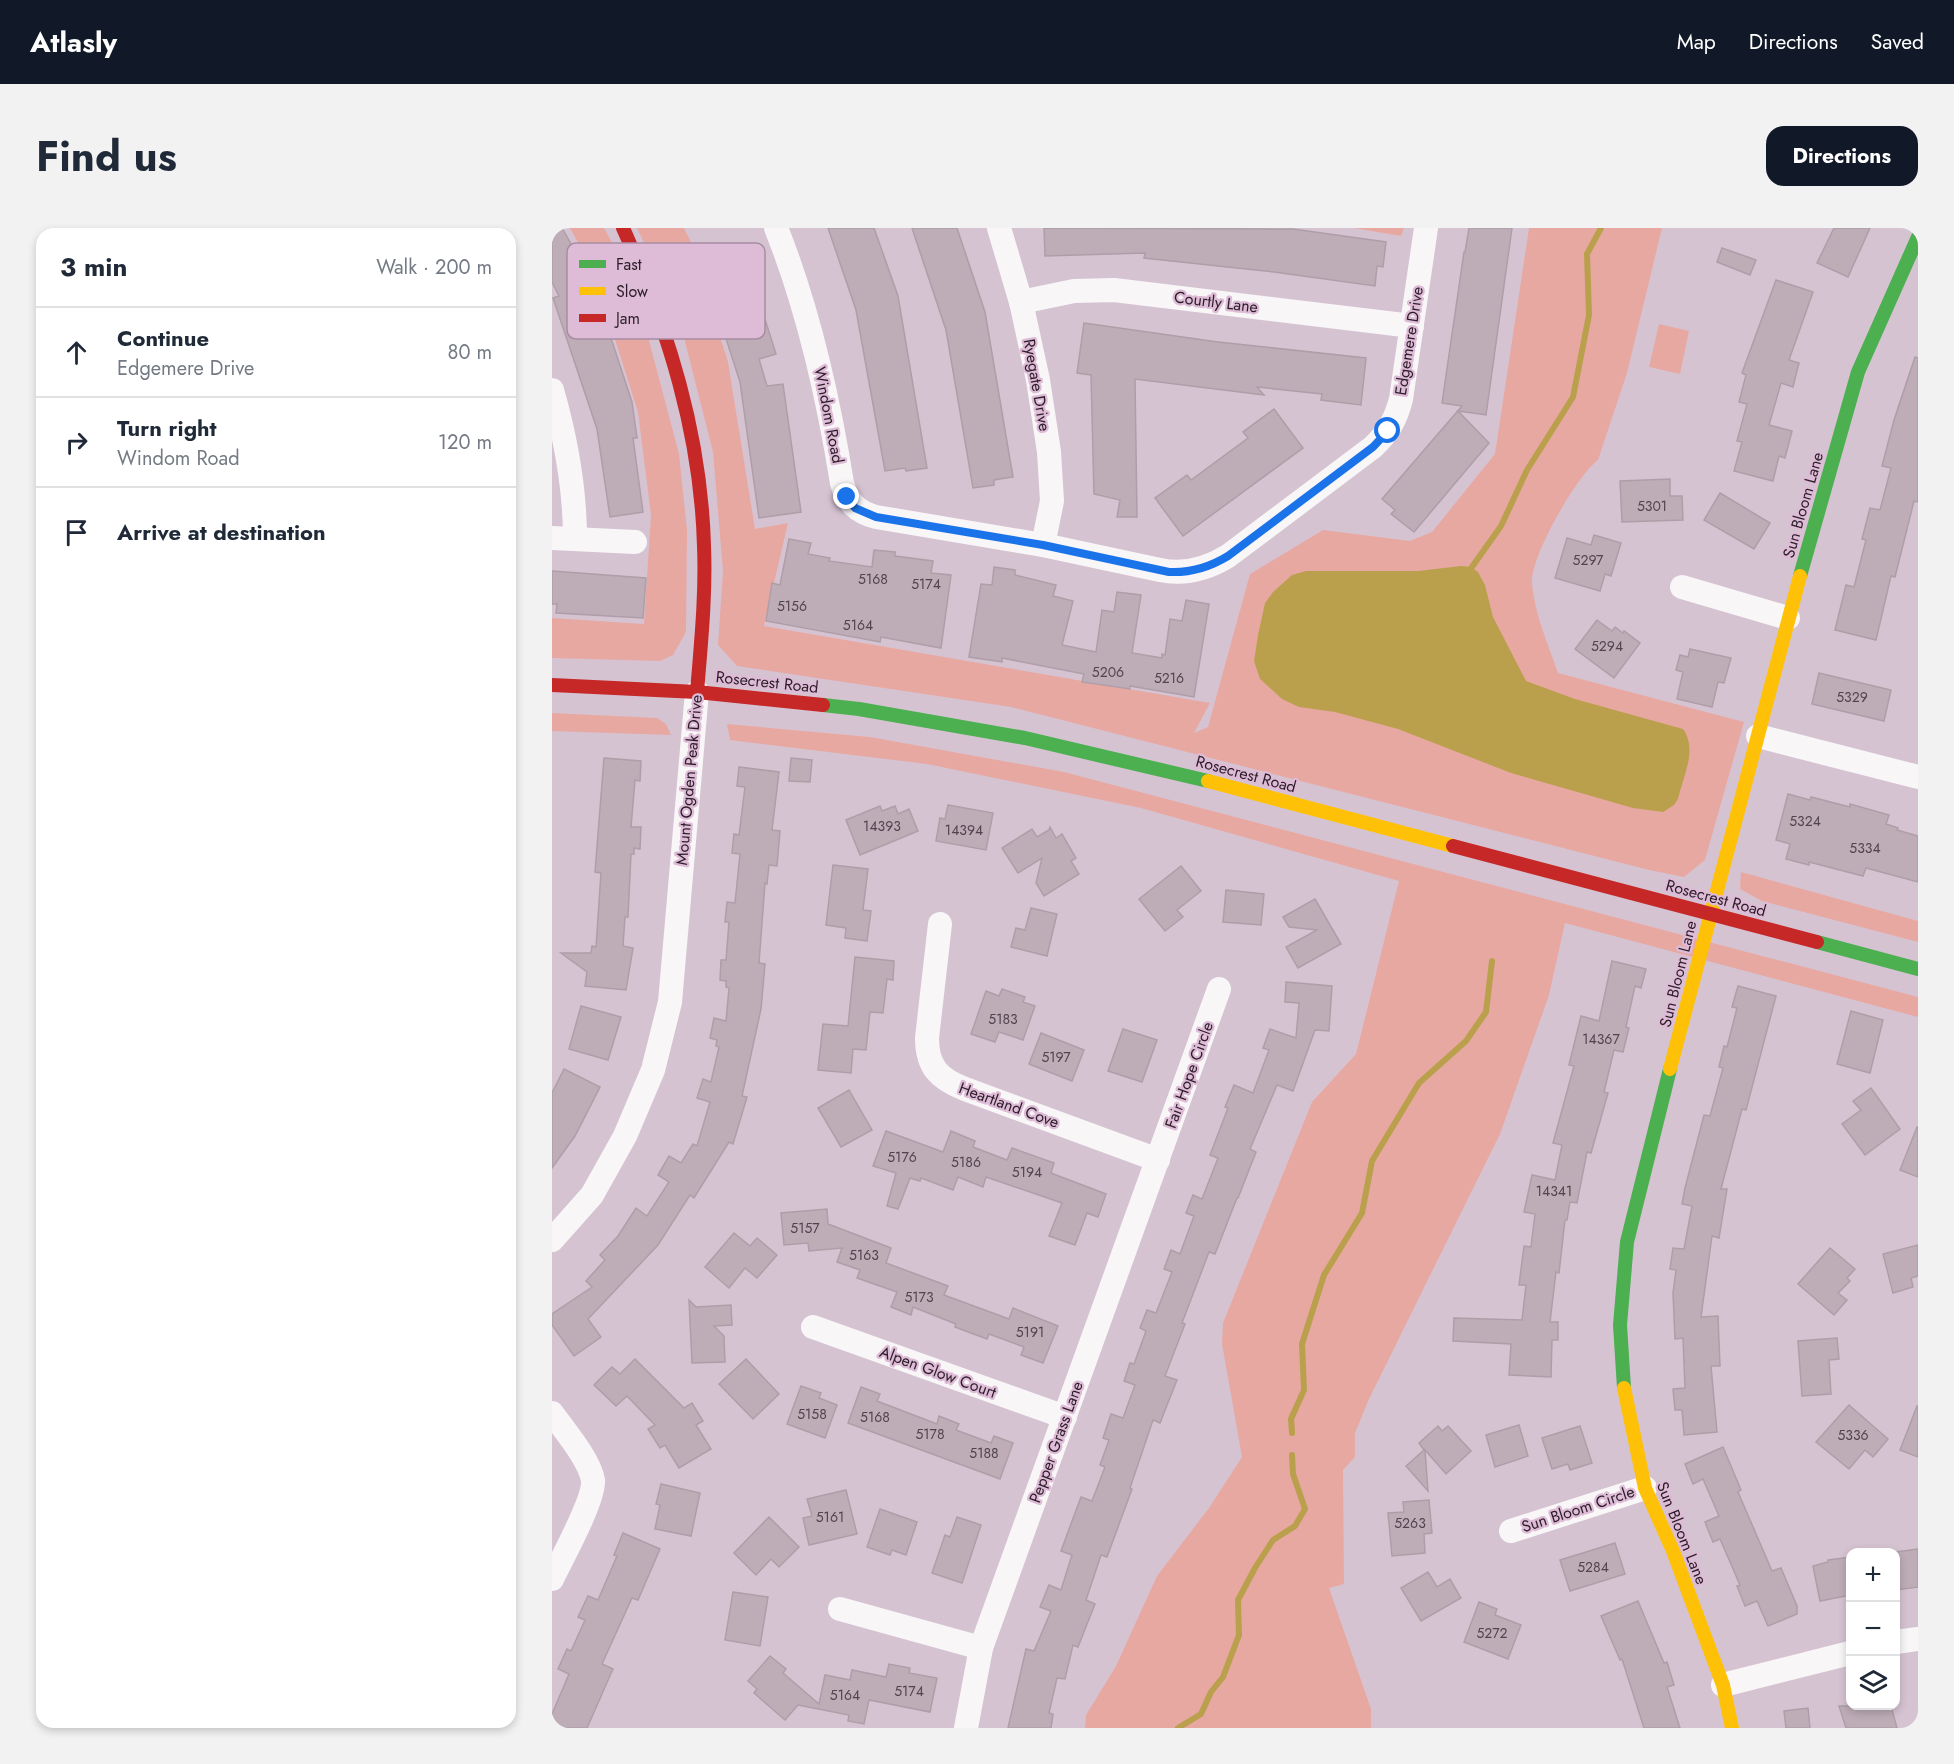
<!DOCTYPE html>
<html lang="en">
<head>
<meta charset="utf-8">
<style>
  body { margin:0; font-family:Jost,sans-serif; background:#f2f2f3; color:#1f2937 }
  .controls { position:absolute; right:18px; bottom:18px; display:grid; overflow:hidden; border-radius:12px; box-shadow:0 3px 9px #0003 }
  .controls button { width:54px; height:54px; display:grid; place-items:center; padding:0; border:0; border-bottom:2px solid #e0e1e3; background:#fff; color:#1f2937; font:30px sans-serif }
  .stop { position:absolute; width:18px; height:18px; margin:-14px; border:4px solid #1a73e8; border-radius:50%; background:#fff }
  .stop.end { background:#1a73e8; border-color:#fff; box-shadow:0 2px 6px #0008 }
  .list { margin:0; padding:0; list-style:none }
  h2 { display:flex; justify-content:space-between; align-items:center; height:78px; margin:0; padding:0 24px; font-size:26px }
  h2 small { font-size:20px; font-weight:400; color:#747a83 }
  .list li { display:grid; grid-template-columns:39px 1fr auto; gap:18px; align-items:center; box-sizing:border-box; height:90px; padding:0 24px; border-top:2px solid #e0e1e3 }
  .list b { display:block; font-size:22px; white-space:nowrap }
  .list p { margin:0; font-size:20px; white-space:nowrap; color:#747a83 }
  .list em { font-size:20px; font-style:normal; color:#747a83 }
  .icon { flex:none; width:33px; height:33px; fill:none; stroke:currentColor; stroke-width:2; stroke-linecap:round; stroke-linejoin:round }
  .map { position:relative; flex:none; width:1366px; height:1500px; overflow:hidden; border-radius:18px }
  header { display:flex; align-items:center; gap:36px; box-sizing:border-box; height:84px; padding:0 30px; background:#111827; color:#fff }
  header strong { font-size:28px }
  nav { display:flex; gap:33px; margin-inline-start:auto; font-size:21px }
  .intro { display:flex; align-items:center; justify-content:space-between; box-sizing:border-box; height:144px; padding:0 36px }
  h1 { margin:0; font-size:42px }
  .button { padding:15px 27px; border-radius:18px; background:#111827; color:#fff; font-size:21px; font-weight:700 }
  main { display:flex; gap:36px; padding:0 36px }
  aside { flex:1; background:#fff; border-radius:18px; box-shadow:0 3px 9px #0003 }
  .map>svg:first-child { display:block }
  .green { fill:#e8a8a2 }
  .water { fill:#baa04d }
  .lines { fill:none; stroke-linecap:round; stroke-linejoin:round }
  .stream { stroke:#baa04d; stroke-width:6 }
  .building { fill:#beadb7; stroke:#ae9ea8; stroke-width:1.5 }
  .street { stroke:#f9f6f8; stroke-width:24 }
  .fast { stroke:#4caf50; stroke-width:14 }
  .slow { stroke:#ffc107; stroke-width:14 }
  .jam { stroke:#c62828; stroke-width:14 }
  .route { stroke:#1a73e8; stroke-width:8 }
  .labels { text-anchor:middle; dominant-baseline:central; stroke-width:4.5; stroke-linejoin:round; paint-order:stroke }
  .number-label { font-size:14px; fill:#52444e }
  .street-label { font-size:16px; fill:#2a1d27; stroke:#debbd6 }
  .key { fill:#debbd6; stroke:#a88ca2; stroke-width:1.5 }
  .key-label { font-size:16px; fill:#2a1d27 }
</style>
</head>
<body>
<header>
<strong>Atlasly</strong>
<nav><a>Map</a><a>Directions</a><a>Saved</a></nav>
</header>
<div class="intro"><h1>Find us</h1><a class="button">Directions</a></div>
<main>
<aside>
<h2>3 min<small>Walk · 200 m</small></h2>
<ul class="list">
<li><svg class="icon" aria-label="ahead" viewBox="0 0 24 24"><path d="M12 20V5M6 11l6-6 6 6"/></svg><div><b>Continue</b><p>Edgemere Drive</p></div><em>80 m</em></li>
<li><svg class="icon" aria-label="right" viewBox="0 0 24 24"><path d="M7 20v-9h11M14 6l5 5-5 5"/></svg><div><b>Turn right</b><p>Windom Road</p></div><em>120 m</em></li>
<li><svg class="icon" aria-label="arrive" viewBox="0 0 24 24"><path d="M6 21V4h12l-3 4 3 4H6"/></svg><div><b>Arrive at destination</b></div></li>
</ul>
</aside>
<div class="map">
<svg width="1366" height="1500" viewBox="0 0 1366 1500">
  <rect width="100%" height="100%" fill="#d6c3d2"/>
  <g class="green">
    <polygon points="18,0 52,0 62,18 95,105 127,226 135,302 134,404 121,427 108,433 0,430 0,390 92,396 99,287 86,184 41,42"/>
    <path d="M85,0h47l6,12 38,122 27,167 33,-6 -24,103 446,77 -16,30 14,-6 42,-153 73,-44 87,11 22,-9 63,-78 34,-226h133l-35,145 -29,87c-21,15 -69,99 -66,124 3,31 16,60 26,89l186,49 -39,138 -21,17 -35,-7 -638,-163 -274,-41 -19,-21 5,-74 -10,-119 -34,-134z"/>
    <polygon points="802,0 852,0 849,8"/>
    <polygon points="1107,96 1137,103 1128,146 1097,139"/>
    <polygon points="0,485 105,490 114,496 119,507 0,503"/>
    <polygon points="175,496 318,509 512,544 1366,769 1366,789 1013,695 997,767 948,906 817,1171 803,1205 803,1229 791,1242 792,1356 777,1360 819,1481 819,1500 533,1500 534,1487 564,1438 605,1348 657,1280 690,1229 670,1116 671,1095 760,874 804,826 847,653 589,580 375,536 178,512"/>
    <polygon points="1189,644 1366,693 1366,714 1210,673 1188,661"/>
  </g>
  <path class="water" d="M909,338l10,1 7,5 7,13 8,32 33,64 49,18 108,30c15,21 0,47 -5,70l-4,6 -11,7 -30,-4 -122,-35 -113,-44 -63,-17 -36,-5 -17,-8 -22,-20 -6,-18 4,-26 7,-32 8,-11 19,-17 14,-4h112z"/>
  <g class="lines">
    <g class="stream">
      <polyline points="915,346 949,298 975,242 1021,169 1037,87 1035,26 1049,0"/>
      <polyline points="740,1205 739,1191 752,1162 750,1116 772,1047 810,985 820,933 867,855 914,813 934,784 940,733"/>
      <polyline points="626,1500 649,1486 659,1464 671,1449 687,1407 686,1372 703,1340 721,1312 743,1298 753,1281 741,1246 740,1227"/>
    </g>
  </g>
  <g class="building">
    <polygon points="0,0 10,0 27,30 32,28 80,174 85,210 81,210 91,284 58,289 45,201 1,70 7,68 0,54"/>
    <polygon points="276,0 322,0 346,68 375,240 354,243 353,240 333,243 304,82"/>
    <polygon points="360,0 405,0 433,84 461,249 442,252 442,257 421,260 394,102"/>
    <polygon points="492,0 741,1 834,14 831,39 825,38 823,58 722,44 592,30 593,25 493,28"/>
    <polygon points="917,0 960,0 934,187 906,183 937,215 862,304 839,286 843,282 830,271 910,178 890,175 912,24 913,24"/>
    <polygon points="1282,0 1318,0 1296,49 1265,35"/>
    <polygon points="1170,20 1204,32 1198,47 1165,34"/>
    <polygon points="192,25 224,126 207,131 215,158 231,156 249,284 207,290 188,154 151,39"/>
    <polygon points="1224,52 1261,64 1237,132 1247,135 1241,159 1229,155 1217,197 1240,203 1233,230 1227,228 1221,253 1182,243 1190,214 1185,213 1195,176 1187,174 1194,147 1190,145"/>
    <polygon points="532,95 666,114 814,130 809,177 769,172 770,166 705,159 712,167 583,151 585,289 565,289 568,272 542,266 539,147 525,145"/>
    <polygon points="1363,129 1366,130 1366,274 1362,273 1343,349 1339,348 1324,412 1283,402 1294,357 1302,359 1314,312 1310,311 1318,280 1328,282 1339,240 1330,238 1342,192"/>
    <polygon points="722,181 751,220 631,308 603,270 635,247 639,252 696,210 691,204"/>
    <polygon points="1118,251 1118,268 1130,268 1131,292 1070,294 1068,253"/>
    <polygon points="1168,265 1218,295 1202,321 1152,292"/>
    <polygon points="1042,307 1069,315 1059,348 1053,346 1048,363 1003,350 1015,310 1039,317"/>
    <polygon points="237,311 259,315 256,326 278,330 277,333 320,339 322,322 343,324 343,328 381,333 379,345 399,347 389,420 329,409 328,414 214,393 220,355 228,357"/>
    <polygon points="442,339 463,342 463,347 504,357 501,368 521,373 510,417 544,424 550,382 562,384 565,364 589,367 580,425 610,430 610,426 613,427 618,391 630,393 634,372 657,376 642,469 578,458 578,461 530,454 532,446 450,430 450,434 417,429 429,356 440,357"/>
    <polygon points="0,343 94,350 91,390 4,385 5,376 0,376"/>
    <polygon points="1045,392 1060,403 1063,399 1071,405 1072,403 1088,415 1062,450 1023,421"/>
    <polygon points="1138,421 1179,430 1172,455 1166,454 1160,479 1125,471 1131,444 1124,442 1128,427 1136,429"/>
    <polygon points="1267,445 1339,462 1332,493 1260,476"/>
    <polygon points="52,530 89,533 88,553 83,552 79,599 89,599 88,621 82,620 82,626 79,626 76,689 73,689 71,718 81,720 74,762 33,758 35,744 9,725 39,725 40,718 44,719 49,645 43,644"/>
    <polygon points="239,530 260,532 258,554 237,553"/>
    <polygon points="187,539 227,544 220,602 228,603 225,638 217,637 215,656 213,655 207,735 213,736 209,781 190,868 195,869 181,916 177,914 142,970 138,967 106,1017 36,1091 49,1109 22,1128 0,1097 0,1086 40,1059 34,1053 53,1032 48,1027 66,1008 84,980 95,988 117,954 106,947 117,928 129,935 141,916 145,918 158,874 145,870 151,851 159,854 167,819 164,818 165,812 158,810 162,790 174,793 177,760 174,759 174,753 168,752 169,732 174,732 177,694 173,694 175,674 183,675 188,626 180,625 182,606 187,607 193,559 185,558"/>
    <polygon points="1236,566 1258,572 1259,569 1298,579 1298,576 1337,587 1334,596 1346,600 1345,602 1366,608 1366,654 1314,640 1311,648 1257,634 1257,637 1234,631 1238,616 1224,612"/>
    <polygon points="396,577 441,585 434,622 384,613 388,590 393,591"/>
    <polygon points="328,578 330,583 343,578 346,586 357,581 366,603 308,627 294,592"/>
    <polygon points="498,599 504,610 510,606 524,630 519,633 527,646 492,668 484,655 490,630 466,645 450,620 480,601 485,609 497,602"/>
    <polygon points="281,637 316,641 311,682 319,683 315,713 293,710 294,700 274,697"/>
    <polygon points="629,638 649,663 625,682 631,689 613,703 587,671"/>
    <polygon points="674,662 712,666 709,697 671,694"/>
    <polygon points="763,671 789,716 746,740 734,719 765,702 737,699 731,689"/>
    <polygon points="479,680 505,686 495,728 459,719 464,700 473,702"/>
    <polygon points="303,729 342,733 341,752 335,751 331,785 318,784 314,822 301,821 299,845 266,842 271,796 296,798"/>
    <polygon points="1060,733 1094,741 1089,760 1083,758 1074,799 1077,800 1071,824 1062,822 1052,864 1056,865 1039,925 1035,924 1025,975 1018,974 1015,992 1013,992 1007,1045 1004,1044 998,1094 1006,1094 1006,1112 1000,1112 999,1149 957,1147 959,1116 901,1113 902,1090 970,1092 974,1057 967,1057 972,1018 979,1019 983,986 972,984 980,947 1003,952 1010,917 1001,915 1022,838 1017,837 1029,788 1047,793"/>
    <polygon points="734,754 780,758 777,803 763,802 741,863 725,857 698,921 704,924 686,970 685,970 663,1026 657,1024 630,1095 633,1096 613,1148 625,1152 608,1195 601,1192 578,1260 580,1261 555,1329 549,1327 534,1372 543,1376 526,1419 521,1417 513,1451 505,1450 497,1485 501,1486 499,1500 456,1500 474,1421 482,1423 499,1383 488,1379 497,1357 509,1362 520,1327 509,1323 516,1304 529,1269 540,1273 553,1239 548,1237 557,1212 551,1210 559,1186 571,1190 583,1157 572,1153 578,1135 582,1136 594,1103 588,1100 595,1082 604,1085 620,1044 612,1041 619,1022 628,1026 642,988 634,985 641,967 650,971 666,930 658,927 676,880 673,879 682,857 701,865 717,822 711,820 718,801 744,810 747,775 733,774"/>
    <polygon points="1186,758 1224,768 1194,882 1190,881 1169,961 1175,961 1167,1010 1160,1008 1149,1089 1166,1088 1168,1138 1159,1138 1165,1204 1132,1207 1130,1182 1123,1182 1121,1161 1133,1160 1131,1110 1123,1111 1121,1065 1124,1042 1118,1041 1121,1020 1132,1021 1140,978 1130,976 1133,960 1152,887 1158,888 1171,840 1167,839 1172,818 1175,819 1185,780 1180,779"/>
    <polygon points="450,761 473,769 471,774 483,778 471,812 447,804 443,814 419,806 434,763 447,768"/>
    <polygon points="29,778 69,789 56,832 17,821"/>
    <polygon points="1299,783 1331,792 1318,845 1285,836"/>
    <polygon points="571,801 605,812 590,854 556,843"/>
    <polygon points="489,805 532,822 520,853 477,836"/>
    <polygon points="12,841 48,859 23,908 0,940 0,865"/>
    <polygon points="1319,860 1348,901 1313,927 1290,896 1309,882 1301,873"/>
    <polygon points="297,862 320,902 289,919 266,880"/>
    <polygon points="1365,899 1366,899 1366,949 1348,942"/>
    <polygon points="334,903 391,924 399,903 423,913 421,919 455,932 460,920 502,935 499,945 554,966 546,989 535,985 523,1017 497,1008 510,975 434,949 431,959 406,949 401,962 369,950 368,953 358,950 346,981 335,978 344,945 321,938"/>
    <polygon points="275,981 276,996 339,1020 334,1035 396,1058 392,1067 457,1091 461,1080 506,1098 491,1135 469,1127 472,1119 437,1106 435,1111 403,1099 404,1096 361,1079 359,1087 339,1079 345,1064 305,1050 308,1042 285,1034 290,1020 257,1023 256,1015 232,1017 229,985"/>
    <polygon points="182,1005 198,1018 205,1010 225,1027 205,1050 193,1040 177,1060 153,1039"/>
    <polygon points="1366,1017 1366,1048 1359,1050 1361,1059 1341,1065 1331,1026"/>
    <polygon points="1278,1020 1303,1041 1295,1050 1298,1053 1286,1065 1295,1072 1282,1087 1246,1056"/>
    <polygon points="137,1072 144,1079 179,1077 180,1097 162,1098 172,1108 173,1134 140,1135"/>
    <polygon points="1285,1110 1287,1131 1277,1132 1279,1166 1250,1168 1246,1113"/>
    <polygon points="83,1131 132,1180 140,1175 151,1193 144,1197 159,1221 127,1240 113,1217 108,1220 96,1201 103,1197 75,1168 64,1178 42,1157 60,1139 68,1146"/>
    <polygon points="194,1131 227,1166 201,1191 167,1156"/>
    <polygon points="249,1158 269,1165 267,1170 285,1177 273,1210 235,1196"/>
    <polygon points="309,1159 328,1166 325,1173 385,1196 387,1188 407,1196 404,1202 439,1215 442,1208 461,1215 448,1251 296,1195"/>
    <polygon points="1297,1177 1336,1211 1321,1229 1313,1222 1297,1241 1264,1214"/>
    <polygon points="1365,1178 1366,1178 1366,1229 1348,1222"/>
    <polygon points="967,1197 976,1228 943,1239 934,1207"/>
    <polygon points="886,1198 890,1203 896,1198 919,1223 894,1246 873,1222 876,1263 854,1238 872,1222 867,1215"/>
    <polygon points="1028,1198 1040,1235 1018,1242 1016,1236 1000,1241 990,1210"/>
    <polygon points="1171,1219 1189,1262 1186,1264 1220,1343 1229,1340 1245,1378 1245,1386 1216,1398 1205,1373 1193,1378 1185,1358 1188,1357 1168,1311 1161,1314 1153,1294 1167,1288 1151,1251 1141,1256 1133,1236"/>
    <polygon points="109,1256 148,1265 139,1308 103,1301 108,1277 104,1276"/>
    <polygon points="294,1262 305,1306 257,1317 251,1290 260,1288 255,1271"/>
    <polygon points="877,1272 880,1305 872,1306 873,1325 840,1328 836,1285 852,1284 851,1274"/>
    <polygon points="328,1281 365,1294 354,1327 340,1322 338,1327 315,1319"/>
    <polygon points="217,1289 247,1319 227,1339 219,1331 204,1347 182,1325"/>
    <polygon points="405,1289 429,1297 410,1355 380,1345 393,1307 398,1309"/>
    <polygon points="71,1305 108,1321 86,1372 80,1370 50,1436 61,1441 35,1500 0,1500 0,1486 17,1446 6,1441 15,1421 19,1423 33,1392 26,1389 36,1368 46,1372 65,1328 62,1327"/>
    <polygon points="1063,1315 1073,1346 1018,1363 1008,1332"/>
    <polygon points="1366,1321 1366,1359 1344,1362 1344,1324"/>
    <polygon points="1299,1329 1299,1367 1268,1373 1261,1338 1276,1334 1276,1332"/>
    <polygon points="876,1344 885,1359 898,1351 909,1370 869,1393 849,1360"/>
    <polygon points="181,1364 216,1369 208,1418 173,1412"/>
    <polygon points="1086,1373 1112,1435 1115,1434 1122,1457 1115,1459 1128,1500 1092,1500 1070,1431 1068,1432 1049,1388"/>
    <polygon points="927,1374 945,1381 943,1387 969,1397 956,1431 912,1414"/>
    <polygon points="218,1428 234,1441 231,1445 267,1476 273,1447 298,1452 300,1442 334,1449 337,1436 358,1440 357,1445 385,1450 378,1484 317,1472 312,1496 296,1493 297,1487 246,1477 233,1492 202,1465 205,1461 196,1453"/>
    <polygon points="1287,1478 1339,1478 1345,1500 1294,1500"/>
    <polygon points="1256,1480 1258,1500 1234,1500 1232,1483"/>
  </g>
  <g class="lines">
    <g class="street">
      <path d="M224,0c33,82 52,168 66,255 5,19 15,29 34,34l167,28 117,25c24,5 47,-1 68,-14l145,-109c15,-14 23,-28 28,-48l25,-171"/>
      <polyline points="447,0 469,74 486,152 497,224 500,273 491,317"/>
      <polyline points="469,74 522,63 562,62 860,98"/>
      <path d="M0,162c14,49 23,98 23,149"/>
      <polyline points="0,310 83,314"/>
      <polyline points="1130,359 1236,390"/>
      <polyline points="1206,508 1366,549"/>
      <path d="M388,696l-13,114c0,29 12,41 38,51l193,71"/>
      <polyline points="0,1012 40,967 73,908 101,842 118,774 145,464"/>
      <polyline points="261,1099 513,1189"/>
      <path d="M0,1185c13,18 37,46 41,67 2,19 -32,80 -41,99"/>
      <polyline points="959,1303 1093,1260"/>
      <polyline points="288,1381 429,1420"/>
      <polyline points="1344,1414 1366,1411"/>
      <polyline points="1171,1457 1298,1425"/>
      <polyline points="414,1500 429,1420 667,761"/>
    </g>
    <g class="fast">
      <polyline points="1248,348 1306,144 1366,9"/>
      <polyline points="271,477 307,481 473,510 656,553"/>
      <polyline points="1265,714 1366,741"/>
      <polyline points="1072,1160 1068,1097 1075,1014 1118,841"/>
    </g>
    <g class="slow">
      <polyline points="656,553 901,618"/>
      <polyline points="1118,841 1248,348"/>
      <polyline points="1072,1160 1093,1260 1121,1323 1171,1457 1180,1500"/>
    </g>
    <g class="jam">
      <path d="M71,0c45,101 78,206 81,318 2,48 -3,97 -7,146"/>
      <polyline points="0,457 145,464 271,477"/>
      <polyline points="901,618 1265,714"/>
    </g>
  </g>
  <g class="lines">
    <path class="route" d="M295,269l8,11 21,9 167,28 126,27c21,1 41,-5 59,-16l145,-109 15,-16"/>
  </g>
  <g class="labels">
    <g class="number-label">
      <text x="1100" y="278">5301</text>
      <text x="1036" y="332">5297</text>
      <text x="321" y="351">5168</text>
      <text x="374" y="356">5174</text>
      <text x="240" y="378">5156</text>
      <text x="306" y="397">5164</text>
      <text x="1055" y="418">5294</text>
      <text x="556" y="444">5206</text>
      <text x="617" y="450">5216</text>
      <text x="1300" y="469">5329</text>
      <text x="1253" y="593">5324</text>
      <text x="330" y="598">14393</text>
      <text x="412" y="602">14394</text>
      <text x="1313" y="620">5334</text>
      <text x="451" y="791">5183</text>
      <text x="1049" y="811">14367</text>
      <text x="504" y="829">5197</text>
      <text x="350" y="929">5176</text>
      <text x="414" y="934">5186</text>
      <text x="475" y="944">5194</text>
      <text x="1002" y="963">14341</text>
      <text x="253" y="1000">5157</text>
      <text x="312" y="1027">5163</text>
      <text x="367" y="1069">5173</text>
      <text x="478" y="1104">5191</text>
      <text x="260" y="1186">5158</text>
      <text x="323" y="1189">5168</text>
      <text x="378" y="1206">5178</text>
      <text x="1301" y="1207">5336</text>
      <text x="432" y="1225">5188</text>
      <text x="278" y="1289">5161</text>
      <text x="858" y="1295">5263</text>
      <text x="1041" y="1339">5284</text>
      <text x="940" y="1405">5272</text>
      <text x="357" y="1463">5174</text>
      <text x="293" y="1467">5164</text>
    </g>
    <g class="street-label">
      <text transform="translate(664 74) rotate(7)">Courtly Lane</text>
      <text transform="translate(857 113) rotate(-81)">Edgemere Drive</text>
      <text transform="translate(485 157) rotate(80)">Ryegate Drive</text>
      <text transform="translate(277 187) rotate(79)">Windom Road</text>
      <text transform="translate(1251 277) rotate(-74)">Sun Bloom Lane</text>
      <text transform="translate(215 454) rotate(6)">Rosecrest Road</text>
      <text transform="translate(694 546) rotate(15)">Rosecrest Road</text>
      <text transform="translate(137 552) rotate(-85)">Mount Ogden Peak Drive</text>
      <text transform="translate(1164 670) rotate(15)">Rosecrest Road</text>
      <text transform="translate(1126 746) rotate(-76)">Sun Bloom Lane</text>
      <text transform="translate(637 847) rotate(-70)">Fair Hope Circle</text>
      <text transform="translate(457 877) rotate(20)">Heartland Cove</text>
      <text transform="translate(386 1144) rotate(20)">Alpen Glow Court</text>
      <text transform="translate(504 1214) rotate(-70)">Pepper Grass Lane</text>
      <text transform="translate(1026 1281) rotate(-18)">Sun Bloom Circle</text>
      <text transform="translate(1130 1305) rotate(68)">Sun Bloom Lane</text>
    </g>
  </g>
  <rect x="15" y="15" width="198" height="96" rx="9" class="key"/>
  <rect x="27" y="32" width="27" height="8" fill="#4caf50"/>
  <rect x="27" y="59" width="27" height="8" fill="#ffc107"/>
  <rect x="27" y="86" width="27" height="8" fill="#c62828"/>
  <g class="key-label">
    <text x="64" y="42">Fast</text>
    <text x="64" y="69">Slow</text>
    <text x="64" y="96">Jam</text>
  </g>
</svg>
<div class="controls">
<button>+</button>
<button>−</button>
<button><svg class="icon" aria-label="layers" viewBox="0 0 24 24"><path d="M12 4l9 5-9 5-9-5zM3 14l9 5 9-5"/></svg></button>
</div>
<div class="stop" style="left:836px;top:203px"></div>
<div class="stop end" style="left:295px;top:269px"></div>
</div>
</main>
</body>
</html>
